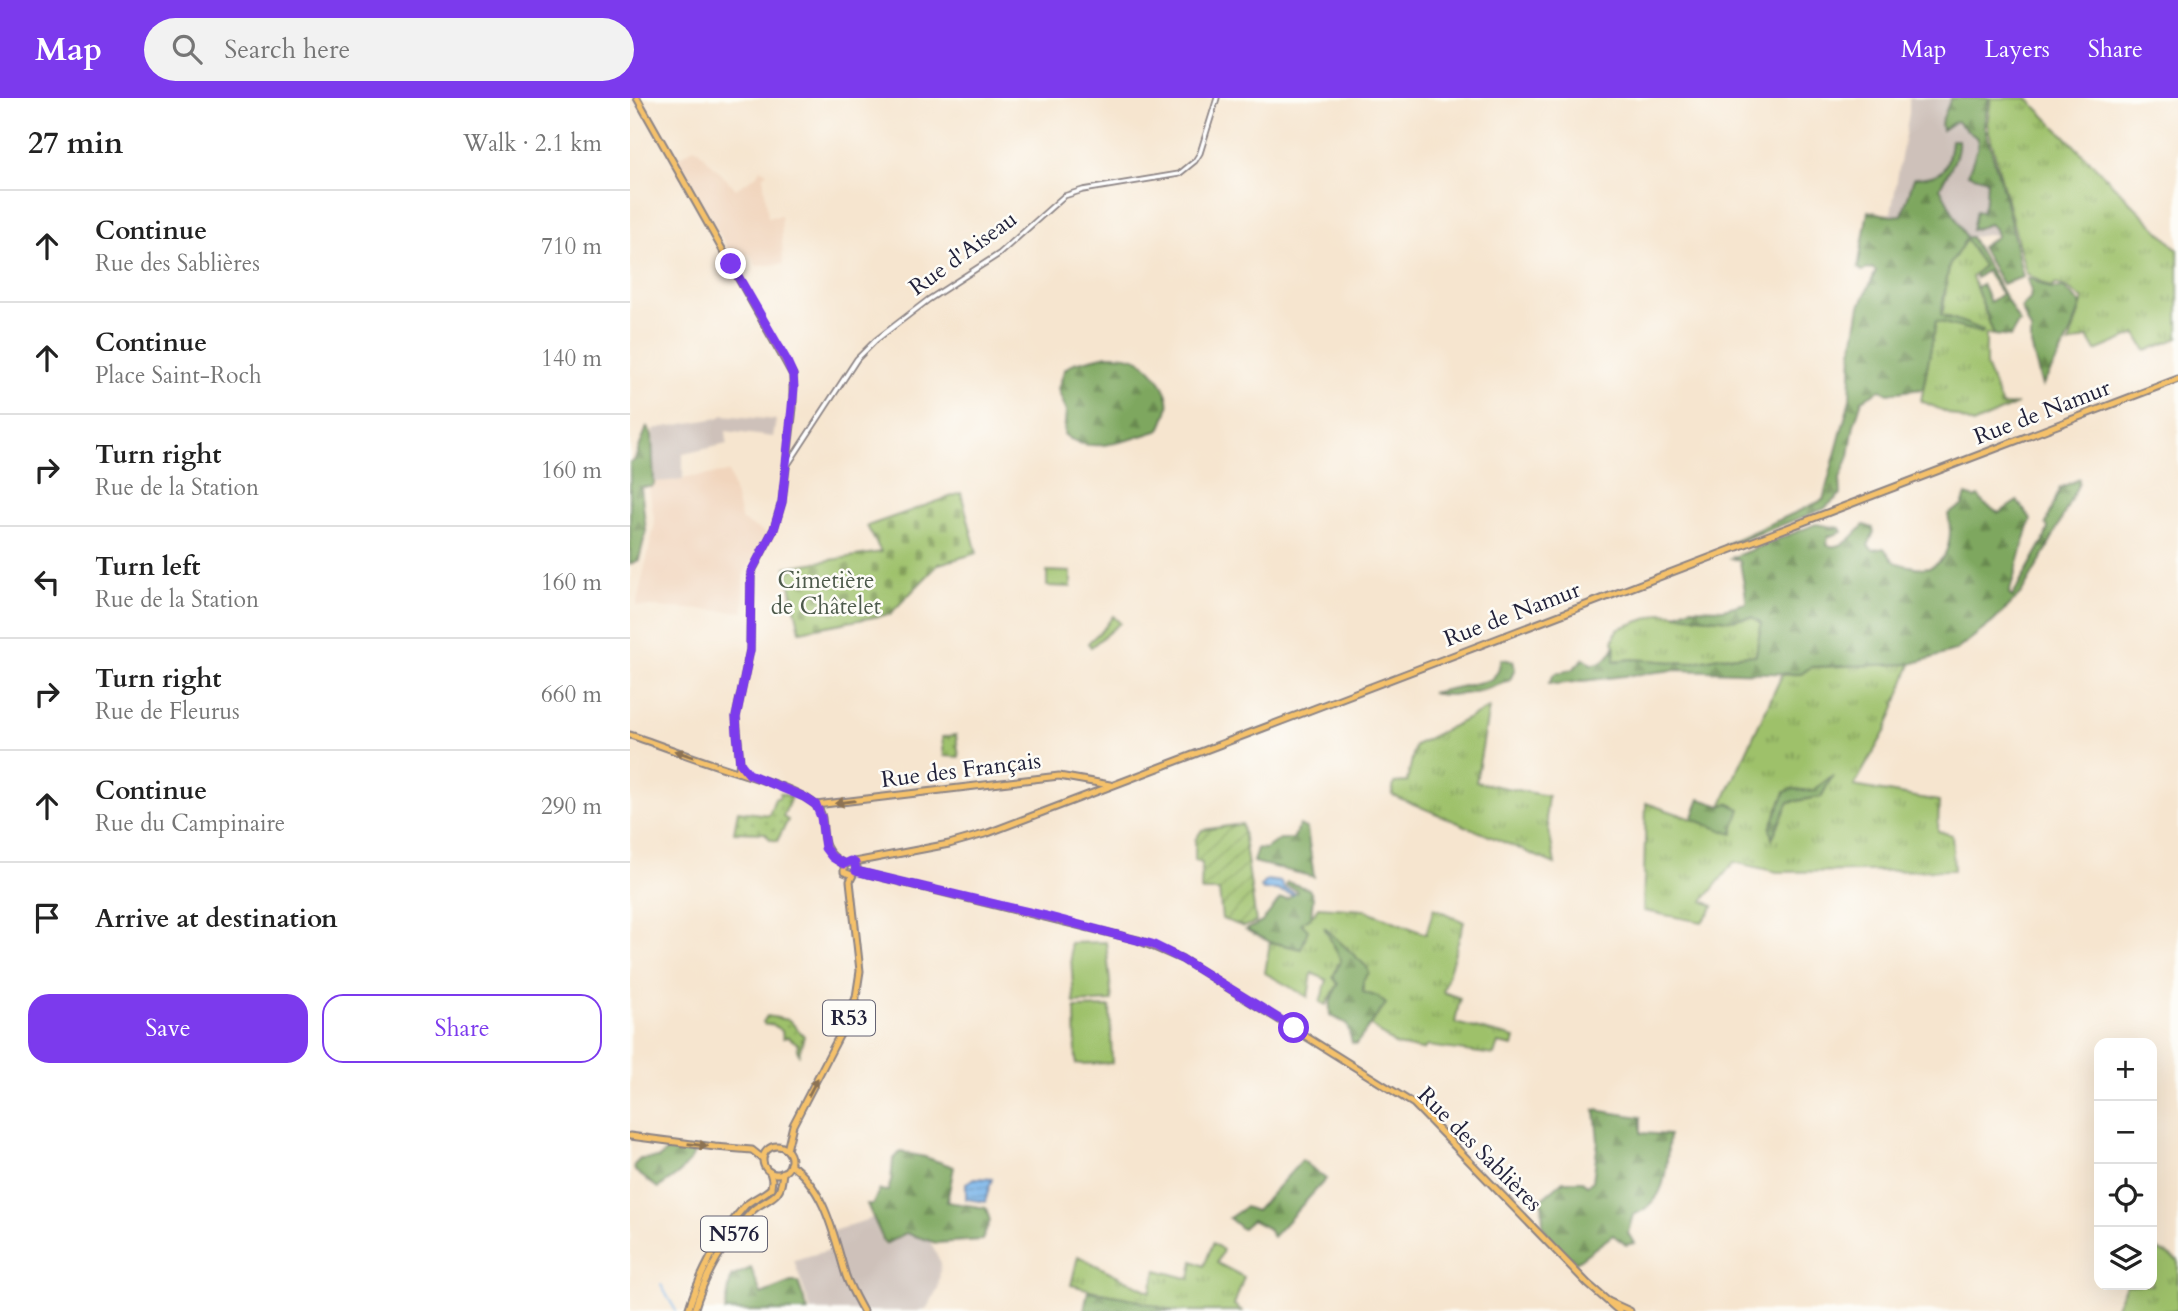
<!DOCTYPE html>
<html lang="en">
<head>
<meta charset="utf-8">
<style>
  body { margin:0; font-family:Cardo,serif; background:#f2f2f2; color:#222 }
  .controls { position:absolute; right:21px; bottom:21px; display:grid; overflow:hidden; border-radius:14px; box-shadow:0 7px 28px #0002 }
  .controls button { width:63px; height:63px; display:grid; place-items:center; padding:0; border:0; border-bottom:2px solid #e0e0e0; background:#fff; color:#222; font:35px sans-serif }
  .stop { position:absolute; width:21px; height:21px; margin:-16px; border:5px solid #7c3aed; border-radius:50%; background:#fff }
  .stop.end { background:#7c3aed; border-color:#fff; box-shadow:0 2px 7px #0008 }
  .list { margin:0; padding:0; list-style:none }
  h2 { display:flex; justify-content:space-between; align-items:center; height:91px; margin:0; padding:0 28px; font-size:30px }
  h2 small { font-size:23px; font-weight:400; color:#767676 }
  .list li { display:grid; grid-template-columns:46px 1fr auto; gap:21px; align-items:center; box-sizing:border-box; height:112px; padding:0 28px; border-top:2px solid #e0e0e0 }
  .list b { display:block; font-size:26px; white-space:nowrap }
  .list p { margin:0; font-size:23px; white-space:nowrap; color:#767676 }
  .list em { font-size:23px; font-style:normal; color:#767676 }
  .actions { display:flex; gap:14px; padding:21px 28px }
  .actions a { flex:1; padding:16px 0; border:2px solid #7c3aed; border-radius:21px; text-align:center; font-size:24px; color:#7c3aed }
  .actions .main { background:#7c3aed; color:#fff }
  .icon { flex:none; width:38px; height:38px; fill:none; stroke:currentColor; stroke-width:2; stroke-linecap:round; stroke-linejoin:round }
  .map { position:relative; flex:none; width:1548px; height:1213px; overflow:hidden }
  header { display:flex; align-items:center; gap:42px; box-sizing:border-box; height:98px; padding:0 35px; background:#7c3aed; color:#fff }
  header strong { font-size:33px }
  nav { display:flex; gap:38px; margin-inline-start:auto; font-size:24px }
  .search { width:490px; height:63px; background:#f2f2f2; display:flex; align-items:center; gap:18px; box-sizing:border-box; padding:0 24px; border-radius:38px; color:#767676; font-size:26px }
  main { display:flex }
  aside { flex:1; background:#fff }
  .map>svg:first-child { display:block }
  .built { fill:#f1d5bd }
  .industrial { fill:#cec1ba }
  .grass { fill:url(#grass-tufts); stroke:#607252; stroke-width:2; fill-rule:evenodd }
  .forest { fill:url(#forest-firs); stroke:#50644c; stroke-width:2 }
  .cemetery { fill:url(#cemetery-stones); stroke:#607252; stroke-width:2 }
  .park { fill:url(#park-dots); stroke:#607252; stroke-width:2 }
  .garden { fill:url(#garden-furrows); stroke:#607252; stroke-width:2 }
  .pitch { fill:#9ec16a; stroke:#607252; stroke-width:2 }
  .water { fill:url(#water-rules); stroke:#4c6a92; stroke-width:2 }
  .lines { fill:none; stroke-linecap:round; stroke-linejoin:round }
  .stream { stroke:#77b3e9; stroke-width:2 }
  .minor-casing { stroke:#8c8485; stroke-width:7 }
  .major-casing { stroke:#8c8485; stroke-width:9 }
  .minor { stroke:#fff; stroke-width:3.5 }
  .major { stroke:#f5c16b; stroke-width:5 }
  .oneway { fill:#8c7253 }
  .route { stroke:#7c3aed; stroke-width:9 }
  .labels { text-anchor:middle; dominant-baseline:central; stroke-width:5; stroke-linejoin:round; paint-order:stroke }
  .shield { fill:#fdfcf7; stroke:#646373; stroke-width:2 }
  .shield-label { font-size:21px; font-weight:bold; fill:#22223b }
  .street-label { font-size:23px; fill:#22223b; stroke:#fdfcf7 }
  .park-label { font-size:23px; fill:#4d5a4b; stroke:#fdfcf7 }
</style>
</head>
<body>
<header>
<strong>Map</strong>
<div class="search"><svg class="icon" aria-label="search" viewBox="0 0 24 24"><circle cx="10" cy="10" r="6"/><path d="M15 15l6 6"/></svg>Search here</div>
<nav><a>Map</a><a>Layers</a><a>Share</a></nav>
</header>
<main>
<aside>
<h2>27 min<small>Walk · 2.1 km</small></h2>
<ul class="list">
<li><svg class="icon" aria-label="ahead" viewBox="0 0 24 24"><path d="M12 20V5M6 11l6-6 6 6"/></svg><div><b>Continue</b><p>Rue des Sablières</p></div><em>710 m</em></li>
<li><svg class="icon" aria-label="ahead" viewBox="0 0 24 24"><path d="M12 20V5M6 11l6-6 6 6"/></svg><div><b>Continue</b><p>Place Saint-Roch</p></div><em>140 m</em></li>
<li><svg class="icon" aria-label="right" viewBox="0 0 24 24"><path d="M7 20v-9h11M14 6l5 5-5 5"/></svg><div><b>Turn right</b><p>Rue de la Station</p></div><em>160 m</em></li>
<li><svg class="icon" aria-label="left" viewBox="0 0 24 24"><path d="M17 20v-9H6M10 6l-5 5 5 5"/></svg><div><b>Turn left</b><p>Rue de la Station</p></div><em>160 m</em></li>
<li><svg class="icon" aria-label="right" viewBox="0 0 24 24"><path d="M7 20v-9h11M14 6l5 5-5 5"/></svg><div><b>Turn right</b><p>Rue de Fleurus</p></div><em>660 m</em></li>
<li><svg class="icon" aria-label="ahead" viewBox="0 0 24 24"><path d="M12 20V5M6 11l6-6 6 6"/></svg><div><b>Continue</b><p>Rue du Campinaire</p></div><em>290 m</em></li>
<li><svg class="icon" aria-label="arrive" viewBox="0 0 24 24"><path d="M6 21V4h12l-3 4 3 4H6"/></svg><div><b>Arrive at destination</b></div></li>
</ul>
<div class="actions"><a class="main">Save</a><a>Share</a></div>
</aside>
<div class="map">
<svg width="1548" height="1213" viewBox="0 0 1548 1213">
  <defs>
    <pattern id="grass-tufts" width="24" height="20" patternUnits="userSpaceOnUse" patternTransform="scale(1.75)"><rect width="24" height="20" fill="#9ec16a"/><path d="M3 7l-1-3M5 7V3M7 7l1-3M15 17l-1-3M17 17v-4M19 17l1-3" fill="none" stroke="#809c58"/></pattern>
    <pattern id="forest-firs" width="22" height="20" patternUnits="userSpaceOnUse" patternTransform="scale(1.75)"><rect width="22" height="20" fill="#7ea75e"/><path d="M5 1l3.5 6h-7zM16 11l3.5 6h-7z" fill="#67884f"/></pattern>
    <pattern id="cemetery-stones" width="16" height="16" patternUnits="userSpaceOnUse" patternTransform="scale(1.75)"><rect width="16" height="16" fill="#9ec16a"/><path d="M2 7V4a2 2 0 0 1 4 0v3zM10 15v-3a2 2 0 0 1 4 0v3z" fill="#809c58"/></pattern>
    <pattern id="park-dots" width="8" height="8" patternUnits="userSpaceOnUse" patternTransform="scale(1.75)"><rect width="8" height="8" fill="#9ec16a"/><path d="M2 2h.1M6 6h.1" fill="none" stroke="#809c58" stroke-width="1.8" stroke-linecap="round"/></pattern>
    <pattern id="garden-furrows" width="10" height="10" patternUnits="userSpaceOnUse" patternTransform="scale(1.75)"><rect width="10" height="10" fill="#9ec16a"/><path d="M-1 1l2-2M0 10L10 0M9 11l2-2" fill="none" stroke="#809c58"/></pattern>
    <pattern id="water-rules" width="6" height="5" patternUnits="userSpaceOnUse" patternTransform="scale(1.75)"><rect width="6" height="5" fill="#77b3e9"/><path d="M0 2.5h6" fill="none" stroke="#6191be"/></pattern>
  </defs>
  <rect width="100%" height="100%" fill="#fdfcf7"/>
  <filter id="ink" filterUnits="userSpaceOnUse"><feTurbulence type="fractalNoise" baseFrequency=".0143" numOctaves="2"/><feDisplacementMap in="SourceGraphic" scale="14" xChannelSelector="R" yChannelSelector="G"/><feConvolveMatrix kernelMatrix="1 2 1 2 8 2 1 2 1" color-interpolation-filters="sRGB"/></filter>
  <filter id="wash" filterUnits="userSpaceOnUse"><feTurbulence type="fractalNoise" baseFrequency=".00686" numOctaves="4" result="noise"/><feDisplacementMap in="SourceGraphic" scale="28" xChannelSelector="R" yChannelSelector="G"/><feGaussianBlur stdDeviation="1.57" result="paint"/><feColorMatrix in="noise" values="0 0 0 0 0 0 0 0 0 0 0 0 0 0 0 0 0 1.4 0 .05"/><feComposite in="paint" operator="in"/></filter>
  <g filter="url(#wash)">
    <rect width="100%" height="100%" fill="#f6e5cf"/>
    <g class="built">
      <polygon points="65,49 106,91 127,77 130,71 137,74 133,78 138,119 151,118 153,166 127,168 120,156 103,160 46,61"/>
      <polygon points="99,374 112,423 138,436 113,478 114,514 6,508 25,425 18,385"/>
    </g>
    <g class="industrial">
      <polygon points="1279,0 1359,0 1356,29 1360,81 1372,136 1336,139 1263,211 1243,171 1235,168 1243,116 1261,115 1279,15"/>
      <polygon points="93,317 146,322 143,339 96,333 97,346 53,356 53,382 25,384 23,331 88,320"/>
      <polygon points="242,1120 254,1148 277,1136 299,1142 311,1165 308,1191 297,1210 292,1213 181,1213 164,1162 203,1151 197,1135"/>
    </g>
    <g class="grass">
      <polygon points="1361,0 1397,0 1548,152 1548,240 1516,253 1506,236 1466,253 1458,239 1439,246 1453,202 1436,189 1426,186 1421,190 1396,175 1357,26"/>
      <polygon points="1337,140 1354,168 1342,179 1364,237 1356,236 1356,268 1372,308 1387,306 1343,326 1291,303 1306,223 1352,235 1353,232 1310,216 1313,213 1319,168"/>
      <polygon points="1033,515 1100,522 1122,519 1131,525 1126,557 1089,559 1059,565 1002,561 983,563 985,547 983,544 987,531"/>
      <path d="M1281,566l-25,66 -32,56 85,15 -1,30 14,4 2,35 -177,2 -43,-10 -31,39 11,5 -12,16 -59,-11 3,-108 87,30 -12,-27 61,-131 19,-1 10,-7zM1202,678l-11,21 -32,5 2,-13 22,2z"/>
      <polygon points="859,610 846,684 918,698 916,715 925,766 762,697 764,685 777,684 785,647"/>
      <polygon points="688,809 735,812 796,836 804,810 834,824 813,894 830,900 825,925 885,940 883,948 868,945 864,957 798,948 792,952 766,947 740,927 755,906 748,899 733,894 733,883 706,850 711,862 703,879 708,886 696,907 690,904 697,882 682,875 678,899 635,875 640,844 671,851 670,825 681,819"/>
      <polygon points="583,1145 593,1152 587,1165 614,1179 604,1207 612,1213 544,1213 441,1187 448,1158 520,1194 527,1172 560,1181 563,1163 574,1168"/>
      <polygon points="1522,1148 1548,1162 1548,1213 1484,1213 1496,1187 1522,1187"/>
    </g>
    <g class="forest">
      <polygon points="1321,0 1359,0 1354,27 1375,99 1393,179 1372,186 1351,149 1367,138 1365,131 1359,126 1342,132 1346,113 1352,114 1356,100 1357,82 1338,76 1347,51 1348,41 1326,23 1312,32 1311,25"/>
      <path d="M1321,42h7c2,18 -11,32 -18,48l26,49h5l49,86h-2l-8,14 -16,-2 -18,-48 6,-3 8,18 12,-8 -16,-23 -10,7 -1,-4 8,-8 -17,-27 -17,27 -8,48 42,16 -1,3 -46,-12 -13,68 -35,4 -8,-3 -18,10 -8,25 -5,31 -9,23 1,15 -17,15 -98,37v-2l97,-44 27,-101 2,-48 8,-45 16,-35 -4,-3 -10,3 -4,-3 10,-57 23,5 11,-1 12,-37c30,-1 34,-8 37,-38z"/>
      <path d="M1397,181h4l20,10 13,-1 17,16c-8,29 -23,56 -39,82l-11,-41v-15l-10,-22 9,-9 1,-8z"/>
      <path d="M477,257c11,0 23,0 32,5 8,5 15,12 20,20 14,20 11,28 1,50 -28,9 -72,27 -96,4l2,-23 -8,-22 7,-20 9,-6z"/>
      <polygon points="17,329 22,337 24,386 21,389 11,389 16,433 9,462 0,466 0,364 4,363"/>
      <path d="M1449,381v4l-32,66 -26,45 -28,28 -38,29 -44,13 -100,3 -10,7 -127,-4 -116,14 -9,-1 5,-9 19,-5 11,-11 7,6c13,0 19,-8 24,-19l-1,16 18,-2 57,4 30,-6 37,-2 5,-32 -9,-6 -22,3 -55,-5 16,-7 32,1 23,-6c1,-7 -5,-31 -6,-42l-9,-3 85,-34 24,4 2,4 -14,5 -1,8c16,6 27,-10 37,-20l9,3 1,4 -6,14 5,4 11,-2c3,4 7,10 10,13 4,3 11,4 16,5 36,10 44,-24 38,-52l14,-8 4,-11 9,3 4,-2 4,7 16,10 18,-12 14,18 -22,75 3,3 32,-57 4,-12 -2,-4 14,-36z"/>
      <path d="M871,561l12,2 2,8 -5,11c-25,11 -52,19 -79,13l60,-13 7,-9z"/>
      <polygon points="1203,677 1191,699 1159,704 1142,741 1140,730 1155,694 1161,691 1183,693"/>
      <polygon points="1070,701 1091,708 1098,705 1110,711 1102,736 1062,721"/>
      <polygon points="670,727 677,731 684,779 623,764 627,750 635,751 650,741 663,741"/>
      <polygon points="657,784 679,791 683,799 681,819 671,825 678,832 671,851 640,844 616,832 632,824 650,801 657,801 667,794 666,792 656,788"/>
      <path d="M694,829l43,40 2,6 -6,8v11l15,5 8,7 -30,40 -4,-1 -5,-19 -17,-9c-2,-12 3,-20 8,-31l-5,-7 8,-17z"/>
      <path d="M965,1012l46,7v16l28,2c-3,32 0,67 -36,80l-5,18 6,10 -8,2 -13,-10 -37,27 -18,-15 -15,-20 -1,-28 21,-18h19l5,4 6,-4 5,-40z"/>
      <path d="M41,1049l23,6c-6,16 -22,26 -36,35l-23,-17 -1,-6 6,-6 19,-1z"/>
      <polygon points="270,1054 295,1059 324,1069 317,1104 356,1110 360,1123 352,1142 306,1145 276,1135 255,1146 237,1106 243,1106 249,1092 258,1093 261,1083 263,1062"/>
      <polygon points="672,1062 696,1081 643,1139 637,1130 622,1122 612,1131 599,1120 615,1109 626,1113"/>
      <polygon points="121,1170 131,1196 161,1184 168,1184 178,1213 95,1213 101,1179"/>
      <polygon points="458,1193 494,1199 544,1213 454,1213"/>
    </g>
    <polygon class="cemetery" points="331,395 347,455 309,466 260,516 170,533 156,469 251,454 237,428"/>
    <g class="park">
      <polygon points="326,637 329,659 314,658 312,639"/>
      <polygon points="150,695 161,699 153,719 158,722 147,743 140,741 135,735 104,734 108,713 139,717 145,700 149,700"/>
      <polygon points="137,918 159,922 174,938 169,956 167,952 168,946 158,939 153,940 152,933 142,926 135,927 133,924"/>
    </g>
    <polygon class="garden" points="612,726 626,824 614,829 592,821 589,793 571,793 572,765 565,763 565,742 572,732"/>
    <g class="pitch">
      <polygon points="417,473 441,474 441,489 417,488"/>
      <polygon points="483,518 490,525 461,549 458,545 475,529"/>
      <polygon points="476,844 482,903 444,905 440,845"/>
      <polygon points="480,909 482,965 446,966 445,910"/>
    </g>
    <g class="water">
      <polygon points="637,782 651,784 654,790 664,795 663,797 646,792 633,792 631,789"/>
      <polygon points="345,1080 362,1081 355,1104 336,1101 336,1085"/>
    </g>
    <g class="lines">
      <polyline class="stream" points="31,1187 46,1213"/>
    </g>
  </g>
  <g filter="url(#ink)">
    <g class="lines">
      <defs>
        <polyline id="minor" points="157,368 227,261 246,242 298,202 369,156 434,98 453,92 549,76 565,63 570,55 587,0"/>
        <g id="major">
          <polyline points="7,0 163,277 163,310 152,404 144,431 121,475 120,552 106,619 110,665 108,674"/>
          <path d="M0,637c36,12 71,26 107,37 22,7 56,16 75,30 23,17 -4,42 32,62"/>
          <polyline points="186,707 429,678 480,687"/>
          <polyline points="214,766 319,746 358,735 1548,281"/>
          <polyline points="214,766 214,774 222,777"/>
          <polyline points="226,773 508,842 552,861 784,1006 958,1186 989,1213"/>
          <polyline points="0,1038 85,1049 122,1052 132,1060"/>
          <circle cx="147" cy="1062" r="14"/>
          <polyline points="157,1052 163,1027 218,921 226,899 230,873 220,783 227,769"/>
          <path d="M160,1066c36,25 44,73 56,112 4,12 11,24 17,35"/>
          <polyline points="978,1203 1000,1213"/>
          <path d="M58,1213c9,-31 34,-80 56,-104 7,-8 19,-11 27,-19l1,-8 -2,-8"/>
          <path d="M64,1213c10,-35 32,-72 57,-99 7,-8 19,-11 26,-19 5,-6 5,-13 6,-21"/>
        </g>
      </defs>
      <use href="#minor" class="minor-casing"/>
      <use href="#major" class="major-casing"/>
      <use href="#minor" class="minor"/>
      <use href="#major" class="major"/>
    </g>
    <defs><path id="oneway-solid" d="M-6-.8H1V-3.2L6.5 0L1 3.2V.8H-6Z" transform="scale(1.75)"/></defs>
    <g class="oneway">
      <use href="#oneway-solid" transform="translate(54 656) rotate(-161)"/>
      <use href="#oneway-solid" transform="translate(215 704) rotate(173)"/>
      <use href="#oneway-solid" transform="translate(183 989) rotate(-62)"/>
      <use href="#oneway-solid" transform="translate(68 1047) rotate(7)"/>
    </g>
  </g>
  <g class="lines" filter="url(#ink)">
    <polyline class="route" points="101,166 156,261 163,277 164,290 152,404 144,431 121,474 120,552 106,619 107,635 110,665 119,676 174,699 186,707 191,719 195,750 202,759 214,766 220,763 225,765 226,773 416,818 522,846 552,861 664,930"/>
  </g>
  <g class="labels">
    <g class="shield">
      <rect x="193" y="902.5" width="52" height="35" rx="5"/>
      <rect x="71" y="1118.5" width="66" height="35" rx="5"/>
    </g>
    <g class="shield-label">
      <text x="219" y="920">R53</text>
      <text x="104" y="1136">N576</text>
    </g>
    <g class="street-label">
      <text transform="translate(333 155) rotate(-36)">Rue d'Aiseau</text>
      <text transform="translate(1412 314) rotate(-21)">Rue de Namur</text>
      <text transform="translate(882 516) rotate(-21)">Rue de Namur</text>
      <text transform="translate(331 672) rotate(-7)">Rue des Français</text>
      <text transform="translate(850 1051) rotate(45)">Rue des Sablières</text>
    </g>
    <g class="park-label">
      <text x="196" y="482">Cimetière<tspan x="196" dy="26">de Châtelet</tspan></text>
    </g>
  </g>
</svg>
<div class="controls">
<button>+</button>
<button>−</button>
<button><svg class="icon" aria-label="locate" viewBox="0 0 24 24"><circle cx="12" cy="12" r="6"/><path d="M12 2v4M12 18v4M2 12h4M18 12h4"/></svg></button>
<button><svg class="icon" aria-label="layers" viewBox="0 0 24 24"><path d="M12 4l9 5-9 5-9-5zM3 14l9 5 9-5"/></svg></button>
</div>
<div class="stop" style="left:664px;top:930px"></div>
<div class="stop end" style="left:101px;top:166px"></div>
</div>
</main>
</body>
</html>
